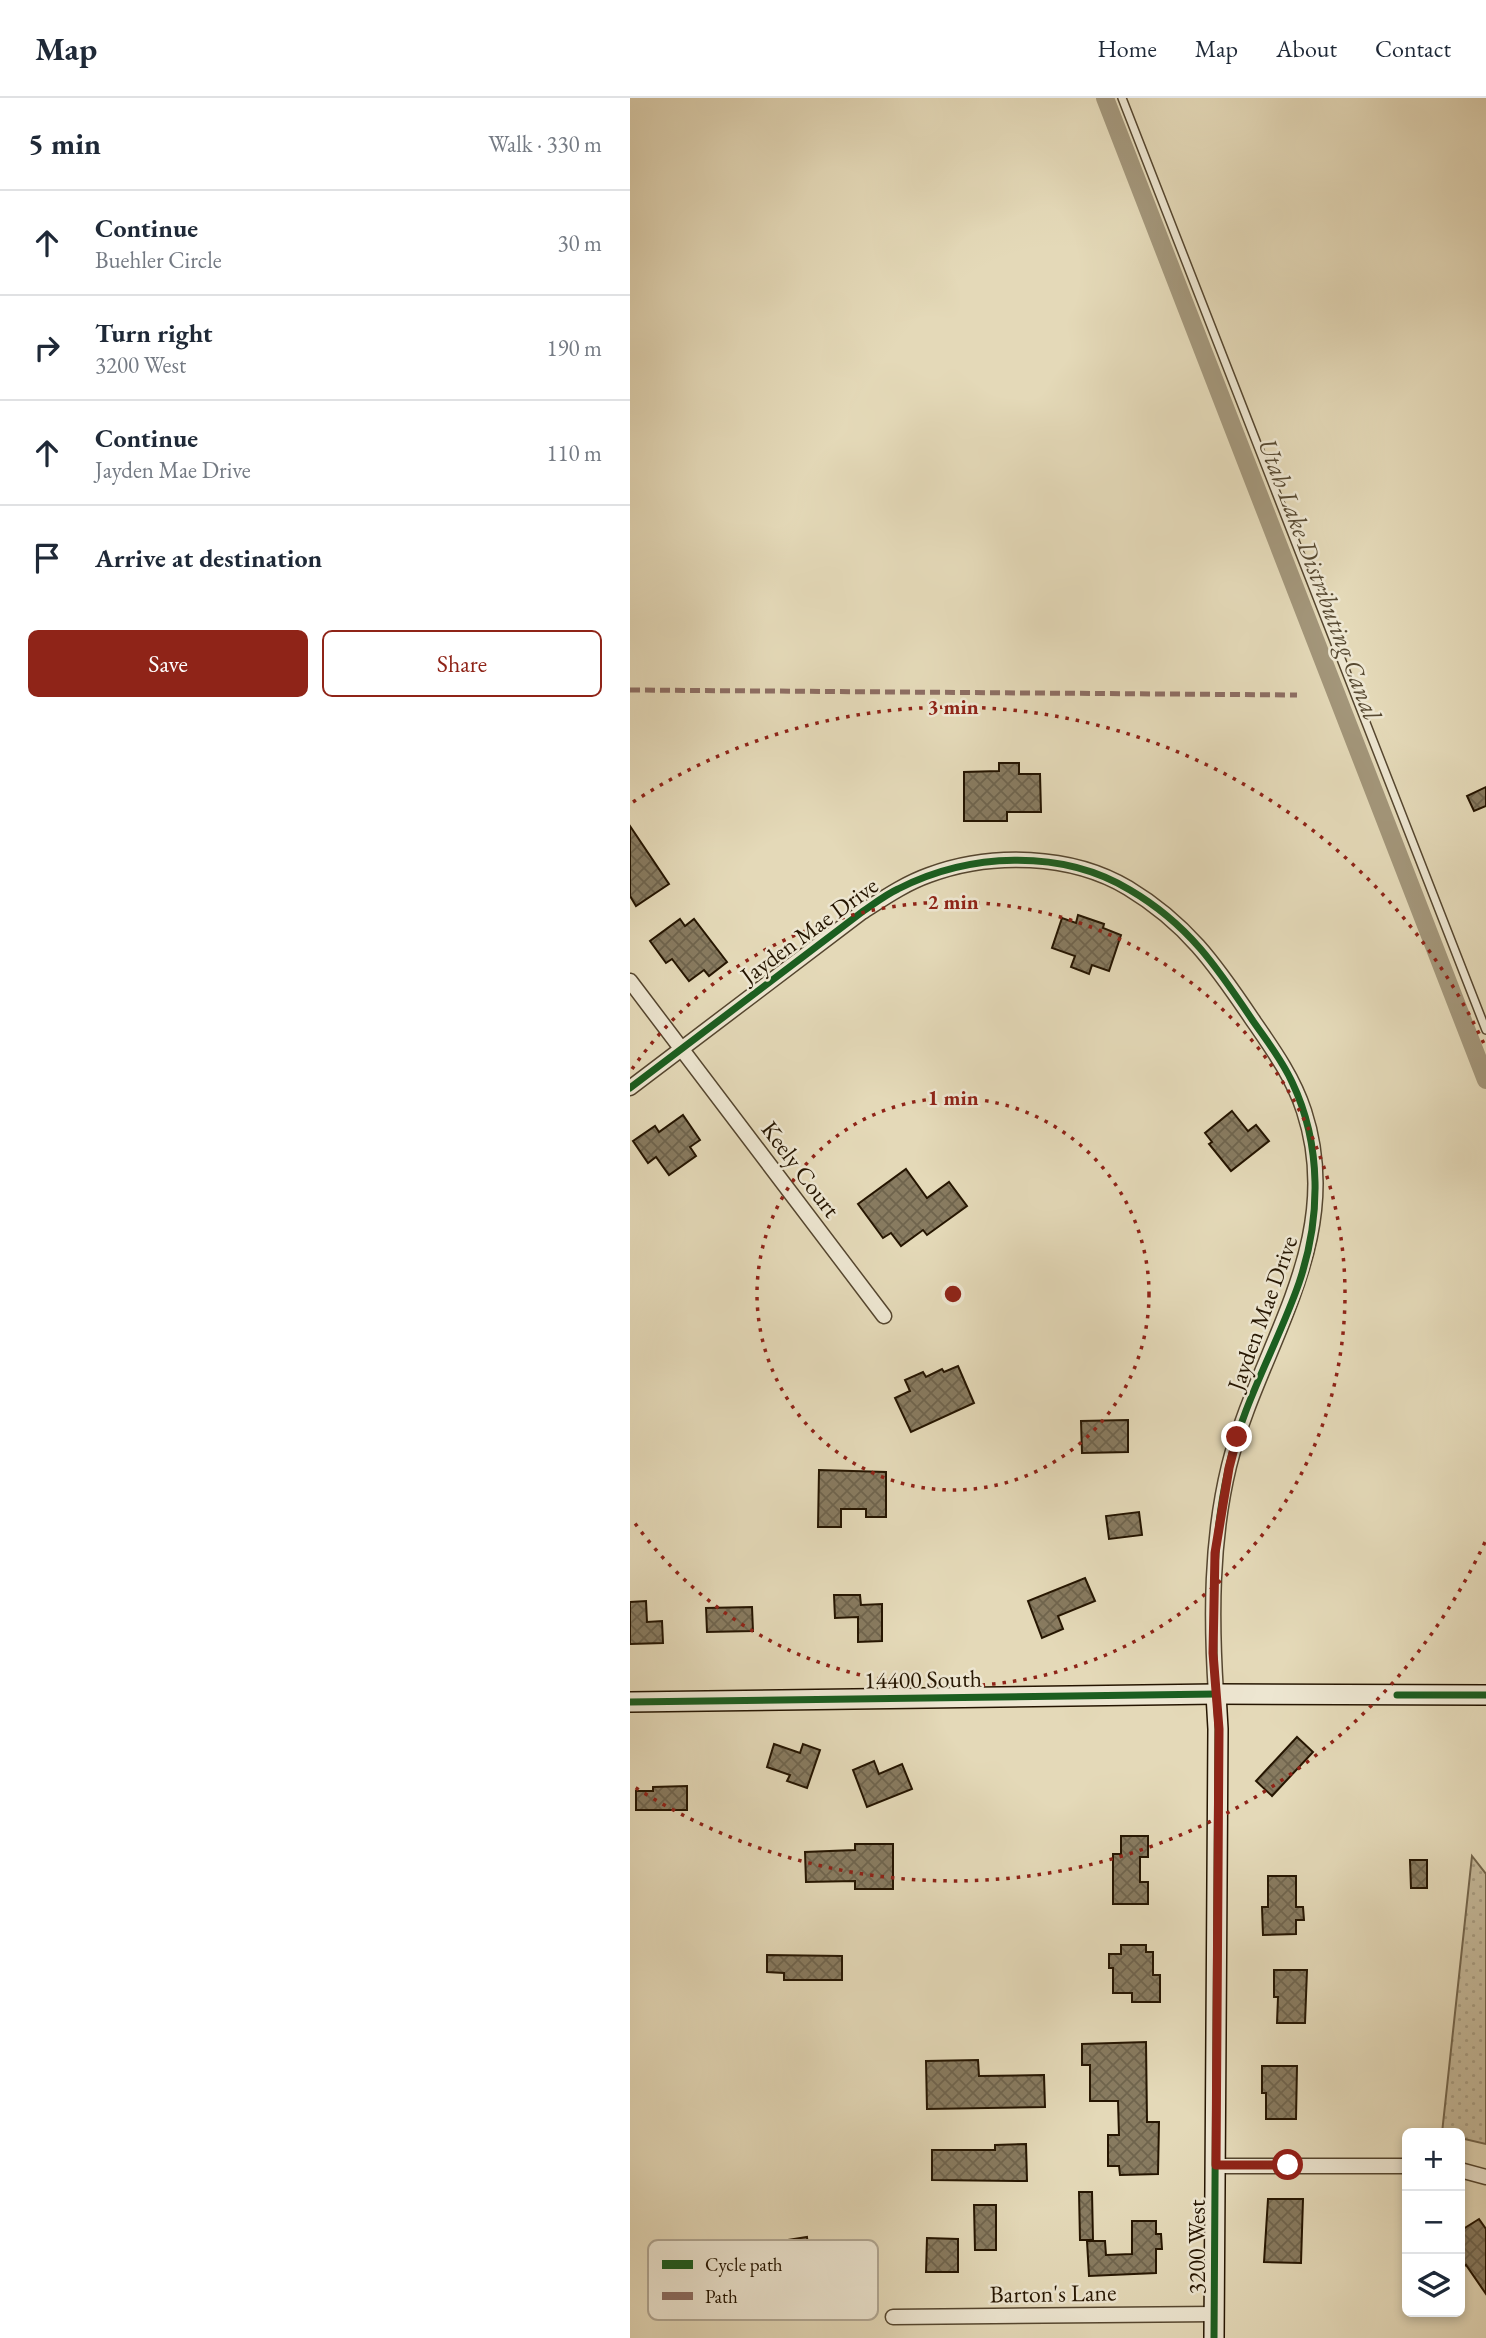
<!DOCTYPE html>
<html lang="en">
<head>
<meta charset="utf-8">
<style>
  body { margin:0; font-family:"EB Garamond",serif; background:#f6f6f7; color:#1f2937 }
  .controls { position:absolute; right:21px; bottom:21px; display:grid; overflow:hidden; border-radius:10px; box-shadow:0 4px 10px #0003 }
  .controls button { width:63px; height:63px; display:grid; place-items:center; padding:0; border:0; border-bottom:2px solid #e0e1e3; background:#fff; color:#1f2937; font:35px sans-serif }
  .stop { position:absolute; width:21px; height:21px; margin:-16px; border:5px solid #8f2418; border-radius:50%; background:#fff }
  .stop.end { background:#8f2418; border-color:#fff; box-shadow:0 2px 7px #0008 }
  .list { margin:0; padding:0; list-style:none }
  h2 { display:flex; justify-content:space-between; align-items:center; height:91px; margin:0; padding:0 28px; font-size:30px }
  h2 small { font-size:23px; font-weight:400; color:#747a83 }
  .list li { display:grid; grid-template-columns:46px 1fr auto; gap:21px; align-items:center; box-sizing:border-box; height:105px; padding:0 28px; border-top:2px solid #e0e1e3 }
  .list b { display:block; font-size:26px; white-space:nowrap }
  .list p { margin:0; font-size:23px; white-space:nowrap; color:#747a83 }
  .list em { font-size:23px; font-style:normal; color:#747a83 }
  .actions { display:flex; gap:14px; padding:21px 28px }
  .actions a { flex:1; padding:16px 0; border:2px solid #8f2418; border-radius:10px; text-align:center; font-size:24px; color:#8f2418 }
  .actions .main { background:#8f2418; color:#fff }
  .icon { flex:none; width:38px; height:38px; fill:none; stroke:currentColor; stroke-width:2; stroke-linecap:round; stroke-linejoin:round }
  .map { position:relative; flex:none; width:856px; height:2240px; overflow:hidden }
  header { display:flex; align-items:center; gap:42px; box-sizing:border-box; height:98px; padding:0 35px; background:#fff; border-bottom:2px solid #e0e1e3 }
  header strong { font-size:33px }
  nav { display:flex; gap:38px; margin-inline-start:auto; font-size:24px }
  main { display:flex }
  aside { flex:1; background:#fff }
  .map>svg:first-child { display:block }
  .grass { fill:url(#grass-dots); stroke:#74664d; stroke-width:2 }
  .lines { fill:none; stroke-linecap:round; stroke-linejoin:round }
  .canal { stroke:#a3967a; stroke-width:18 }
  .building { fill:url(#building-cross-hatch); stroke:#251501; stroke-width:2 }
  .lane-casing { stroke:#55462f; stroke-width:10 }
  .street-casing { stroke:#55462f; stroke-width:17 }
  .secondary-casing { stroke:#251501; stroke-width:22 }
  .lane { stroke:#ede6d1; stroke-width:7 }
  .street { stroke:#ede6d1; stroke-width:14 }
  .secondary { stroke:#ede6d1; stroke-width:19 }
  .quiet { stroke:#8d6e63; stroke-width:5; stroke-dasharray:10 5; stroke-linecap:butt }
  .cycleway-casing { stroke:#ede6d1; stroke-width:11 }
  .cycleway { stroke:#1b5e20; stroke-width:7 }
  .route { stroke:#8f2418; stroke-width:9 }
  .ring { fill:none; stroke:#8f2418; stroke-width:3.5; stroke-dasharray:3.5 7 }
  .labels { text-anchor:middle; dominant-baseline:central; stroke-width:5; stroke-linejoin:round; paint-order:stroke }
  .street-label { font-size:24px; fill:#251501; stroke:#ede6d1 }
  .water-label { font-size:26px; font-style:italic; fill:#574931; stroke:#ede6d1 }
  .key { fill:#ede6d1; stroke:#b1a793; stroke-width:2 }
  .key-label { font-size:19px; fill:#251501 }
  .centre { fill:#8f2418; stroke:#ede6d1; stroke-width:3.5 }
  .ring-label { font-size:21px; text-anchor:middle; font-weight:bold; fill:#8f2418; stroke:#ede6d1; stroke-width:5; stroke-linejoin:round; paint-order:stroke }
</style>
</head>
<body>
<header>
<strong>Map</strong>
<nav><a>Home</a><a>Map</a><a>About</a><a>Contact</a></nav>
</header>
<main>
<aside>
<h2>5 min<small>Walk · 330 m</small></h2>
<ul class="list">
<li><svg class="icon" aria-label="ahead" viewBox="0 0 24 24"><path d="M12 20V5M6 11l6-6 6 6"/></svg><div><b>Continue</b><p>Buehler Circle</p></div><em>30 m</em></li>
<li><svg class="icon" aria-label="right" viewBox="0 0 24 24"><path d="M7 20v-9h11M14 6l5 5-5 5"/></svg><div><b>Turn right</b><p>3200 West</p></div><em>190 m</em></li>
<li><svg class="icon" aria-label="ahead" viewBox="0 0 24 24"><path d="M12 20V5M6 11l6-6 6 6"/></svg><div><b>Continue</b><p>Jayden Mae Drive</p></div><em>110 m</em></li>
<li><svg class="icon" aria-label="arrive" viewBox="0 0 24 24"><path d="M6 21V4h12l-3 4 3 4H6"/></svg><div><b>Arrive at destination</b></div></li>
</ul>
<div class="actions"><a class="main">Save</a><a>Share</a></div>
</aside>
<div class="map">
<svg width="856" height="2240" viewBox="0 0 856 2240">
  <defs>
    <pattern id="grass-dots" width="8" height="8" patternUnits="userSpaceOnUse" patternTransform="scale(1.75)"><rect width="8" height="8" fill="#c4b899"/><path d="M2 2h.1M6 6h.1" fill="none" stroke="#a89d82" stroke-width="1.8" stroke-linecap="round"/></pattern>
    <pattern id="building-cross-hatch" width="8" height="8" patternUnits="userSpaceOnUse" patternTransform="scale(1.75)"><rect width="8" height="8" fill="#887b60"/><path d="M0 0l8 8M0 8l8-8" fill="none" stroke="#6f644d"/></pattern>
  </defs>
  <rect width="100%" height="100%" fill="#e4d9b8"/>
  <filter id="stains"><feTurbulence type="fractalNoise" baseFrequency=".00286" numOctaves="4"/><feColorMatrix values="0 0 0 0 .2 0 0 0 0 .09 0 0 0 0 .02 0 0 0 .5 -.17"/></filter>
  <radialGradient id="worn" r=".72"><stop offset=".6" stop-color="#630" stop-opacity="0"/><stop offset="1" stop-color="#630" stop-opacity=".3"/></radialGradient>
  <polygon class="grass" points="842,1758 856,1776 856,2046 830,2040 830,2035 812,2035"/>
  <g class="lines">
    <polyline class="canal" points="475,0 856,982"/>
  </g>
  <g class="building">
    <polygon points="369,665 389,665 389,676 410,676 411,714 377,714 377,723 334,723 334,674 369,673"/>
    <polygon points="856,689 856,708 844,713 837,698"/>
    <polygon points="0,728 39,786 6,808 0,798"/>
    <polygon points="448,817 474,826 473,830 491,837 479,873 462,867 459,876 441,869 445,858 422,850 432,820 446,825"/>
    <polygon points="50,821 55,828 64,821 97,864 79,878 74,872 59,883 42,861 36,865 20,843"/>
    <polygon points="602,1013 618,1033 626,1027 639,1043 601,1073 579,1046 582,1044 575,1035"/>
    <polygon points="53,1017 70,1042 60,1049 66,1058 39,1077 26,1059 18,1065 3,1043 25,1028 29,1034"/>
    <polygon points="276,1071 297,1100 319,1084 337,1108 297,1137 293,1132 271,1148 261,1135 253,1140 228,1106"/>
    <polygon points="328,1268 344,1305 281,1334 265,1300 280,1293 275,1282 293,1274 296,1279 312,1271 314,1274"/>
    <polygon points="498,1322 498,1354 452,1355 451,1323"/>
    <polygon points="189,1372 256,1374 256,1419 236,1419 236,1411 211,1411 211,1429 188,1429"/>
    <polygon points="509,1414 512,1437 479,1441 476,1418"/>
    <polygon points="455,1480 465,1503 428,1518 433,1531 412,1540 398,1503"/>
    <polygon points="204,1497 230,1497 231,1507 252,1506 252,1543 228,1544 228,1519 205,1520"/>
    <polygon points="16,1503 17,1524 32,1523 33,1545 0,1546 0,1504"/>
    <polygon points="122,1509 123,1533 77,1534 76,1510"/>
    <polygon points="667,1639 683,1654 642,1698 626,1683"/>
    <polygon points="144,1646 170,1655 173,1646 190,1652 177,1690 157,1683 160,1677 137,1669"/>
    <polygon points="244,1663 249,1676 272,1666 282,1691 237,1709 223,1672"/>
    <polygon points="57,1688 57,1712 6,1712 6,1693 23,1693 23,1689"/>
    <polygon points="491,1738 518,1738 518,1759 510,1759 510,1784 518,1784 518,1806 483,1806 483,1756 491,1756"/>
    <polygon points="225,1746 263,1746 263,1791 225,1791 225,1783 176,1784 175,1754 225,1752"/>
    <polygon points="780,1762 797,1762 797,1790 781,1790"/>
    <polygon points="638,1778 666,1778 666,1809 673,1809 674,1822 666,1822 666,1836 633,1837 632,1809 638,1809"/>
    <polygon points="491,1847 516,1847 516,1854 523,1854 523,1877 530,1877 530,1904 502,1904 502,1895 483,1895 483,1870 479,1870 479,1856 491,1856"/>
    <polygon points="137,1857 212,1858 212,1882 154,1882 154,1875 137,1874"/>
    <polygon points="644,1872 677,1872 675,1925 647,1925 648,1899 644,1899"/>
    <polygon points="516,1944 517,2024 529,2024 528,2076 490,2077 489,2068 478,2068 478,2037 489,2037 488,2003 460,2003 460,1967 452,1967 452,1946"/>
    <polygon points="348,1962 349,1978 414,1977 415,2009 297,2011 296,1963"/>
    <polygon points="632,1968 667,1968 666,2021 636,2021 636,1995 632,1995"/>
    <polygon points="396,2046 397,2083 302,2082 302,2052 365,2052 365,2047"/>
    <polygon points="449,2094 462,2094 463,2142 450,2142"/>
    <polygon points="638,2101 673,2101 671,2165 634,2164"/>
    <polygon points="344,2107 366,2107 366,2152 345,2152"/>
    <polygon points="849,2121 856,2131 856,2196 836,2167 830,2171 830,2133"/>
    <polygon points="502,2123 526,2123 526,2136 531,2136 532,2151 526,2151 526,2175 459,2178 457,2143 475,2143 476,2157 502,2156"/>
    <polygon points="177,2139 185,2210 162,2213 151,2143"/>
    <polygon points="297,2140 328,2141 328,2174 296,2174"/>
  </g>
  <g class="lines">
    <defs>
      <polyline id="lane" points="492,0 856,932"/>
      <g id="street">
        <polyline points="0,883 254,1218"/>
        <path d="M0,990l232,-176c22,-14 42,-28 67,-37 62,-23 142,-21 199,13 58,35 87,76 124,131 20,29 41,58 52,92 43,131 -45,234 -75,355 -18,74 -18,152 -13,228"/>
        <polyline points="586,2068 777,2068"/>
        <polyline points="830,2072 856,2079"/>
        <polyline points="263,2219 585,2216"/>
      </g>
      <g id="secondary">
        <polyline points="0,1604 586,1596 856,1597"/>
        <polyline points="584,2240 588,1631 586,1596"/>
      </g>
    </defs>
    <use href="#lane" class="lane-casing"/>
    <use href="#street" class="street-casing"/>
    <use href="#secondary" class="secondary-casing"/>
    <use href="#lane" class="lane"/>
    <use href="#street" class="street"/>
    <use href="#secondary" class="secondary"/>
    <polyline class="quiet" points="0,592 667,597"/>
    <defs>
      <g id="cycleway">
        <path d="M0,990l232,-176c12,-8 23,-17 36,-23 70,-36 163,-41 232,1 58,34 87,77 123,131 14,20 29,39 39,61 30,63 29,136 7,201 -22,63 -57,121 -71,187 -13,59 -16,120 -14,181 0,26 3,52 4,78l-4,609"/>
        <polyline points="767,1597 856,1597"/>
        <polyline points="0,1604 586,1596"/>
      </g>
    </defs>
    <use href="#cycleway" class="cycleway-casing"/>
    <use href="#cycleway" class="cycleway"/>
  </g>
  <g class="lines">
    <polyline class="route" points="607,1339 599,1370 585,1455 583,1555 589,1631 586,2067 658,2067"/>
  </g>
  <g class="ring">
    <circle cx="323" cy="1196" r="196"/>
    <path d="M2 971A392 392 0 1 1 2 1421"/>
    <path d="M855 1444A587 587 0 0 1 3 1688M3 704A587 587 0 0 1 855 948"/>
  </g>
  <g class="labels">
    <g class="street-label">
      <text transform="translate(179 832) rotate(-36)">Jayden Mae Drive</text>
      <text transform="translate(171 1071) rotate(53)">Keely Court</text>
      <text transform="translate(632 1215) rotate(-70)">Jayden Mae Drive</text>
      <text transform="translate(293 1581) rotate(-1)">14400 South</text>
      <text transform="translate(566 2149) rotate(-90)">3200 West</text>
      <text transform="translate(423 2195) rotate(-1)">Barton's Lane</text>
    </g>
    <g class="water-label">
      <text transform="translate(690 481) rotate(69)">Utah Lake Distributing Canal</text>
    </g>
  </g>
  <rect x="18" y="2142" width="230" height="80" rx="10" class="key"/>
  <rect x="32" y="2162" width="31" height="9" fill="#1b5e20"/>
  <rect x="32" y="2194" width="31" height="8" fill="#8d6e63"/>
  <g class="key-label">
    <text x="75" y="2173">Cycle path</text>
    <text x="75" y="2205">Path</text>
  </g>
  <circle cx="323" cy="1196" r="10" class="centre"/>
  <g class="ring-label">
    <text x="323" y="616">3 min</text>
    <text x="323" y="811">2 min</text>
    <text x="323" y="1007">1 min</text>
  </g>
  <rect width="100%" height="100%" filter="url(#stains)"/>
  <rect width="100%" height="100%" fill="url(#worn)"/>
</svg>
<div class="controls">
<button>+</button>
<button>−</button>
<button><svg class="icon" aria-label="layers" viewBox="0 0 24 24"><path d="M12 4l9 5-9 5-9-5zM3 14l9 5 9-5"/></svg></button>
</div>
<div class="stop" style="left:658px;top:2067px"></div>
<div class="stop end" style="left:607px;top:1339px"></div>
</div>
</main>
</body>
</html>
